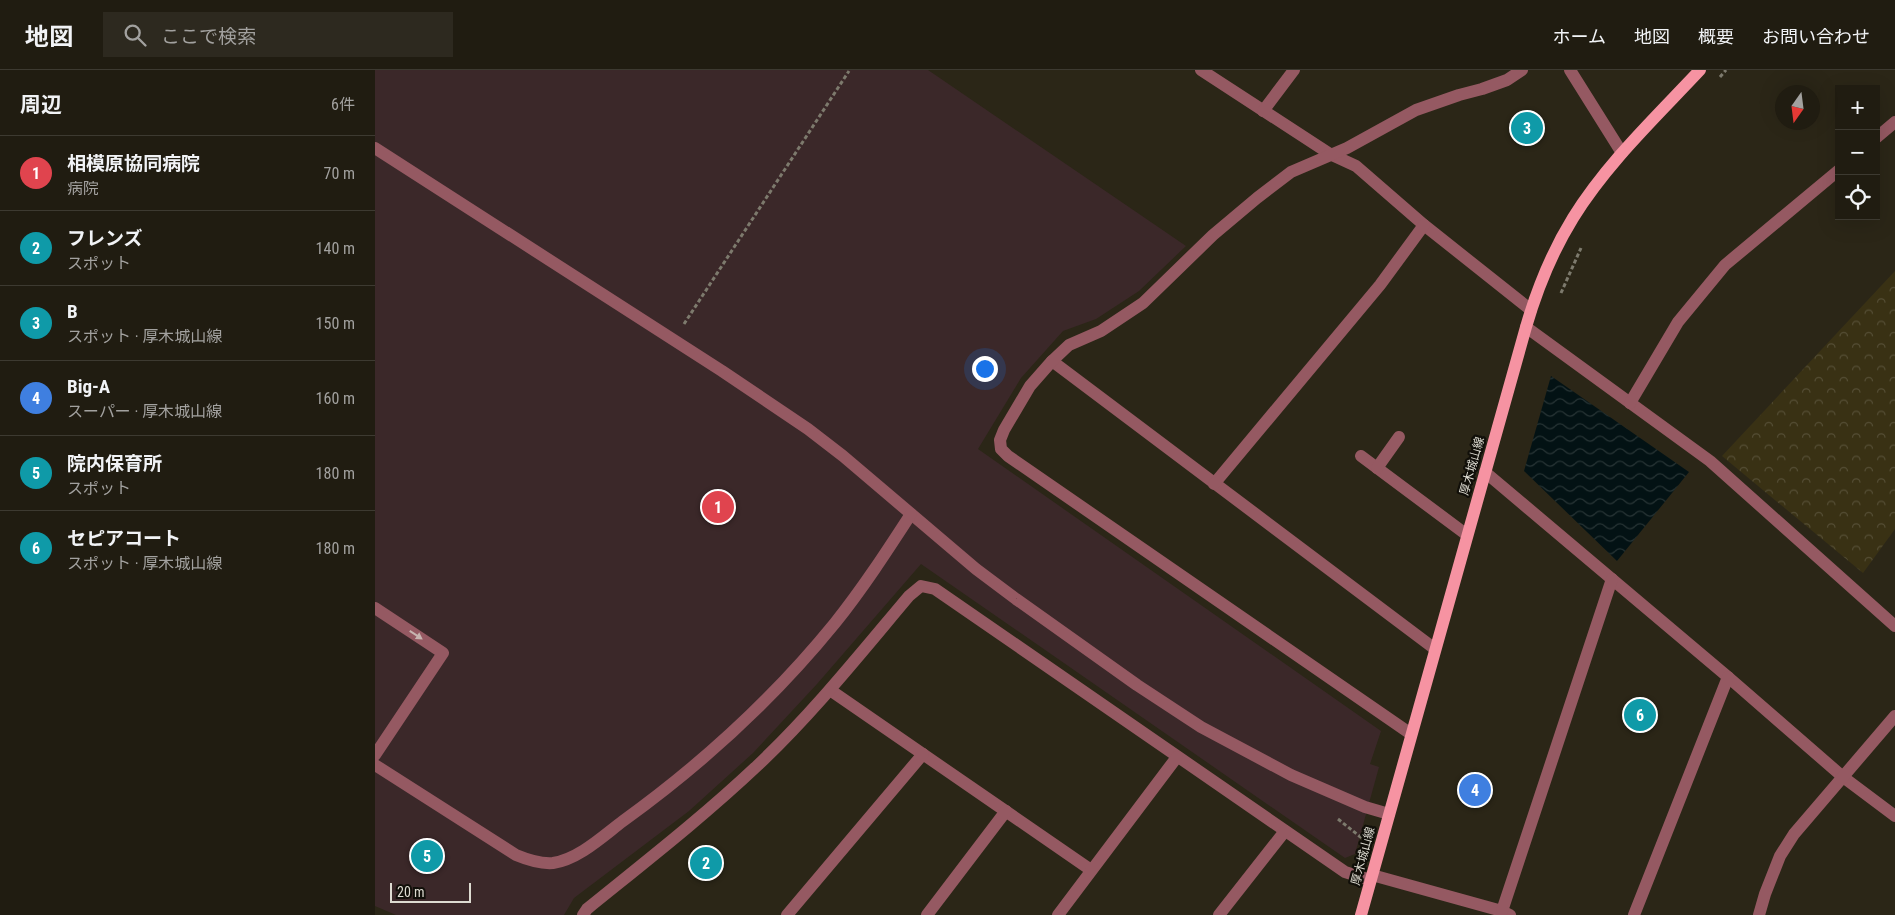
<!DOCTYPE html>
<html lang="ja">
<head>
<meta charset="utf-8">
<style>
  body { margin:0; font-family:"Roboto Condensed","Noto Sans JP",sans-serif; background:#2d291f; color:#f1f3f6 }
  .controls { position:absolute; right:15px; top:15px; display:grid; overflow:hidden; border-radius:0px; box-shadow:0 5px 20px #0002 }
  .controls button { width:45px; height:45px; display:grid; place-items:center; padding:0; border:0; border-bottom:1px solid #3d3a31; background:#201c11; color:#f1f3f6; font:25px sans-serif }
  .compass { position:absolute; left:1400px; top:15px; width:45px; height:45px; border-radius:50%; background:#201c11; box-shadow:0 5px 20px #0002; rotate:194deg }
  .scale { position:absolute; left:15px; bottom:12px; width:81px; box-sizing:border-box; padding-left:5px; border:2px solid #dddbd1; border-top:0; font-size:14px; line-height:18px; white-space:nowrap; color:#dddbd1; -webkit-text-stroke:4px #110f09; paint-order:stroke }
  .you { position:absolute; left:609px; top:298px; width:18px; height:18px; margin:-12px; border:4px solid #fff; border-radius:50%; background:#1a73e8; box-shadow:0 0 0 8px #1a73e833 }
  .badge { display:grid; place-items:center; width:32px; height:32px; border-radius:50%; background:#d1b736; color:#fff; font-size:16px; font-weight:700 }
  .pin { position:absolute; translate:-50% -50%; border:2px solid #fff; box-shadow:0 1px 5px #0006 }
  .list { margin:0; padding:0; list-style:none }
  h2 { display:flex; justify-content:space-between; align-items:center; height:65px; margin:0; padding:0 20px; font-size:21px }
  h2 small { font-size:16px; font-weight:400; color:#a2a19f }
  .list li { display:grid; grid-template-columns:32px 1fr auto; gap:15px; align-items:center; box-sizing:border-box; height:75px; padding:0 20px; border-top:1px solid #3d3a31 }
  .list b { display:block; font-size:19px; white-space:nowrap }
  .list p { margin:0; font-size:16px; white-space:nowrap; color:#a2a19f }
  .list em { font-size:16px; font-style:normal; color:#a2a19f }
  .icon { flex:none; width:28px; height:28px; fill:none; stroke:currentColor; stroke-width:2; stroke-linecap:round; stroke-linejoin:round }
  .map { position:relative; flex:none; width:1520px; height:845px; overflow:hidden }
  header { display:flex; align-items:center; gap:30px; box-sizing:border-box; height:70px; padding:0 25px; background:#201c11; border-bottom:1px solid #3d3a31 }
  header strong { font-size:24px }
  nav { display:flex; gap:28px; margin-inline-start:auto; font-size:18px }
  .search { width:350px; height:45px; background:#2d291f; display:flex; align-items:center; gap:12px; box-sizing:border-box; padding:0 18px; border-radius:0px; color:#a2a19f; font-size:19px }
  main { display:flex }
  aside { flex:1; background:#201c11 }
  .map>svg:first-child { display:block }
  .medical { fill:#3b2829 }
  .forest { fill:url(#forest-crowns) }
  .water { fill:url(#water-waves) }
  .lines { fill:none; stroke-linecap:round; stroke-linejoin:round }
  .path { stroke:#7d7a6d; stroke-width:3; stroke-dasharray:4 2.5; stroke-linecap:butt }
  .minor { stroke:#955962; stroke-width:12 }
  .major { stroke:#f693a2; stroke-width:12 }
  .oneway { fill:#c7b4b0 }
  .labels { text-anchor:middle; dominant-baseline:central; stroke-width:4.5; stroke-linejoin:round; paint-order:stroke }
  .street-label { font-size:12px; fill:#dddbd1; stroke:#110f09 }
</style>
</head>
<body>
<header>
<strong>地図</strong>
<div class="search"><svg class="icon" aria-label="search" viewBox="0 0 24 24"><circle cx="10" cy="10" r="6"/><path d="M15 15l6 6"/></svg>ここで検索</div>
<nav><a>ホーム</a><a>地図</a><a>概要</a><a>お問い合わせ</a></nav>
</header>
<main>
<aside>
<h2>周辺<small>6件</small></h2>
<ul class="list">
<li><span class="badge" style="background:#e0444e">1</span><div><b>相模原協同病院</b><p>病院</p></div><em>70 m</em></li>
<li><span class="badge" style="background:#0f9aa8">2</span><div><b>フレンズ</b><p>スポット</p></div><em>140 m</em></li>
<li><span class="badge" style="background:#0f9aa8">3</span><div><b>B</b><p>スポット · 厚木城山線</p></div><em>150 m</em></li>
<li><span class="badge" style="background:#3f7fe0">4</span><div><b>Big-A</b><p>スーパー · 厚木城山線</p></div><em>160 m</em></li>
<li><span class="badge" style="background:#0f9aa8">5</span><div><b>院内保育所</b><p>スポット</p></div><em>180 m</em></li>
<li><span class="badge" style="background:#0f9aa8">6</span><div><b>セピアコート</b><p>スポット · 厚木城山線</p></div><em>180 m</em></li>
</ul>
</aside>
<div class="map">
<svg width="1520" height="845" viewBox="0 0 1520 845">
  <defs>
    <pattern id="forest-crowns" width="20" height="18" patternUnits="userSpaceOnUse" patternTransform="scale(1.25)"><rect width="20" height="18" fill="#393114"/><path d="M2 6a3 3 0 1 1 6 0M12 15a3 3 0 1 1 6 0" fill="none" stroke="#554e35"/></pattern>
    <pattern id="water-waves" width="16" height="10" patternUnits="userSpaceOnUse" patternTransform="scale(1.25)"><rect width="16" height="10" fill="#031214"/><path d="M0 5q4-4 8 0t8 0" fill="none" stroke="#273435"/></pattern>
  </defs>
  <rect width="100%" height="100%" fill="#2b2617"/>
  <polygon class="medical" points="0,0 553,0 811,176 764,221 721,249 688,261 646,308 603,379 1006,661 995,694 1004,697 980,784 970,788 546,494 442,614 378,683 314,741 199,828 189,845 21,845 0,836"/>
  <polygon class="forest" points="1520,201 1520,459 1488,503 1347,386"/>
  <polygon class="water" points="1176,306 1314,402 1242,491 1149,401"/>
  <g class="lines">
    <g class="path">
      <polyline points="1345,7 1351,0"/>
      <polyline points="1186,223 1206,178"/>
      <polyline points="309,254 474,1"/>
      <polyline points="963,749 988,769"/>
    </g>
    <g class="minor">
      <polyline points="826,0 955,84 981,96 1049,155 1156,240"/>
      <polyline points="1195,0 1247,83"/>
      <polyline points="888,41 919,0"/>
      <polyline points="1501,68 1520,52"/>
      <polyline points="0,78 347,301 433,359 468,386 601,499 641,529 762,615 826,657 916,705 990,737 1014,744"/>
      <polyline points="1151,257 1335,391 1520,556"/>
      <polyline points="677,291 1060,579"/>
      <polyline points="1255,333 1303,252 1350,195 1464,100"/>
      <polyline points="986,386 1092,465"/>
      <polyline points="1002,398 1024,367"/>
      <polyline points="1110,402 1353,607 1468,707 1520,746"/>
      <polyline points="839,414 1005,215 1049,155"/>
      <polyline points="0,538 68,583 0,685"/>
      <polyline points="455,620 716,800"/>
      <polyline points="1036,664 633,386 626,379 625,370 629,360 655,316 677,291 694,275 726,261 768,233 838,165 882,128 916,102 972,78 1041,40 1084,25 1107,19 1132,10 1147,0"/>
      <path d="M0,695l141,90c12,5 24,9 37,8 26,-4 50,-27 70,-42 79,-57 151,-123 212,-198 28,-35 52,-72 76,-109"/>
      <polyline points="997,805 1127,841 1135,845"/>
      <polyline points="1127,841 1237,509"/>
      <path d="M208,845l4,-6c58,-47 116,-92 171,-144 55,-52 102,-111 151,-169l12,-10 14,3 410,283 25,8"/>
      <polyline points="412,845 548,684"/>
      <polyline points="552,845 631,741"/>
      <polyline points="683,845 802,687"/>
      <polyline points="844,845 910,761"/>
      <polyline points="1259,845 1353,607"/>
      <polyline points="1384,845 1390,824 1405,786 1419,764 1520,646"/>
    </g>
    <path class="major" d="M986,845l165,-588c11,-38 26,-75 47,-109 34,-55 83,-101 127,-148"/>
  </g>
  <defs><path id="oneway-solid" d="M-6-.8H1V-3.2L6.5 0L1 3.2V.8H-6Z" transform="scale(1.25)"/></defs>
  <use class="oneway" href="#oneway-solid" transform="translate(41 565) rotate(33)"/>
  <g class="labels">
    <g class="street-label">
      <text transform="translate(1097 396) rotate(-74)">厚木城山線</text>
      <text transform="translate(988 786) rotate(-75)">厚木城山線</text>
    </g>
  </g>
</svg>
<div class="controls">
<button>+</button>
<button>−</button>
<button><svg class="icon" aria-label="locate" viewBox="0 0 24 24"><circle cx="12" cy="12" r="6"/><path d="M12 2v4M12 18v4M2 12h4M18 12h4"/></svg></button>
</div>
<svg class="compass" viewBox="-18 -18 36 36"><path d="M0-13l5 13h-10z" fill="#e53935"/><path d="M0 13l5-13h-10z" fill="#a2a19f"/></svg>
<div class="scale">20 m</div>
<div class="you"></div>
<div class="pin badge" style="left:343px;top:437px;background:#e0444e">1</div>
<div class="pin badge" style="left:331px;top:793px;background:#0f9aa8">2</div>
<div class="pin badge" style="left:1152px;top:58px;background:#0f9aa8">3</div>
<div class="pin badge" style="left:1100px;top:720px;background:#3f7fe0">4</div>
<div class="pin badge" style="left:52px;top:786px;background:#0f9aa8">5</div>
<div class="pin badge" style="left:1265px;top:645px;background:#0f9aa8">6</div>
</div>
</main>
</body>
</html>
